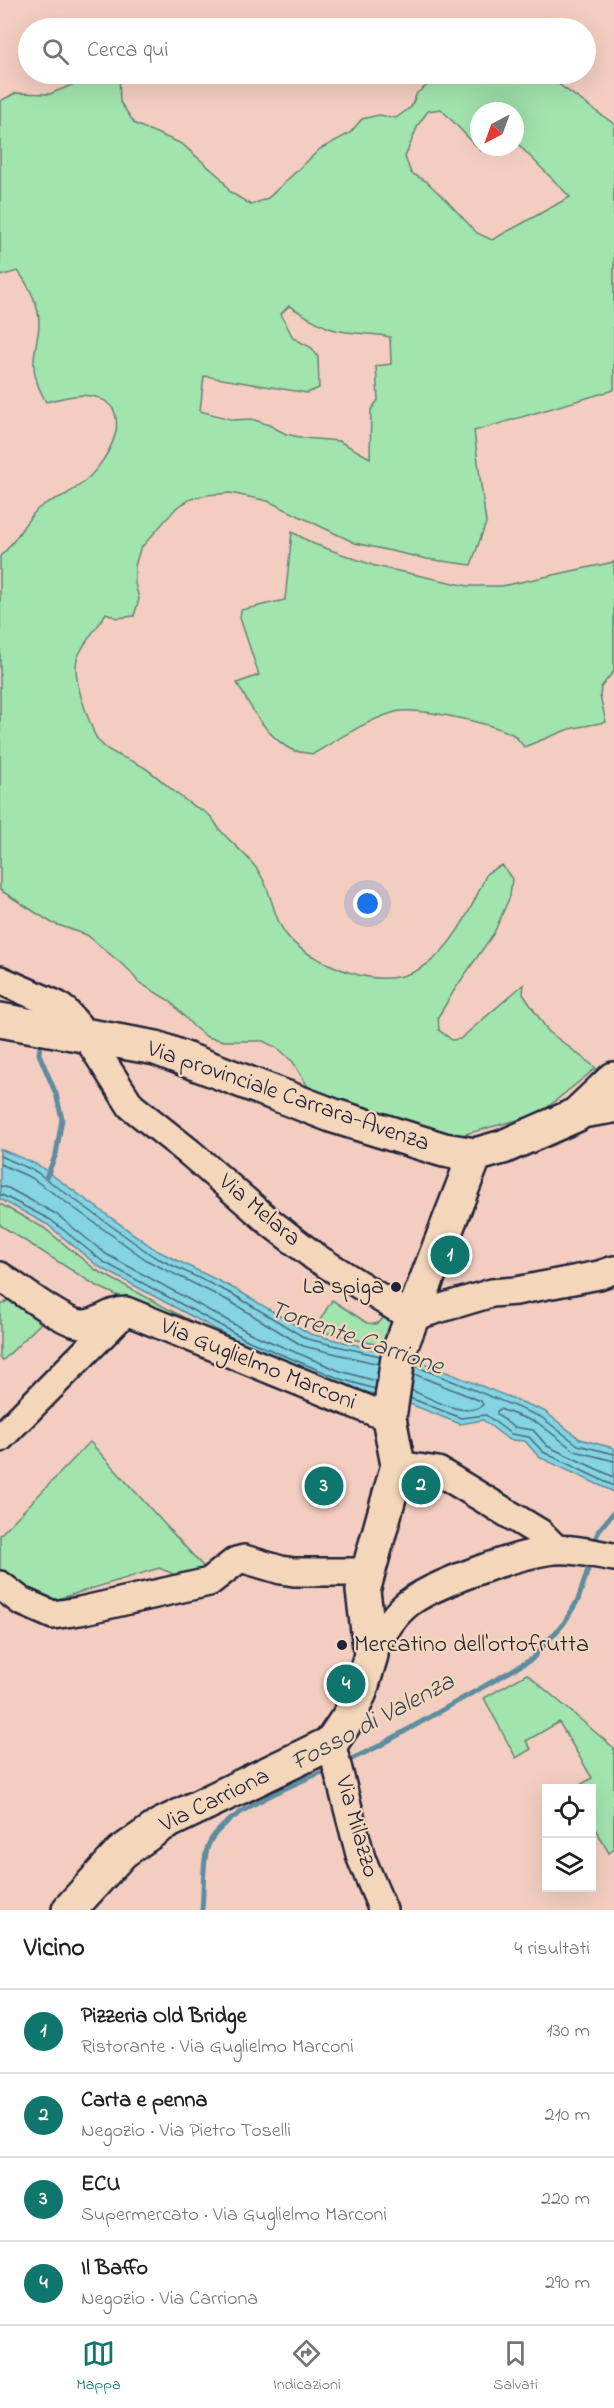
<!DOCTYPE html>
<html lang="it">
<head>
<meta charset="utf-8">
<style>
  body { margin:0; font-family:"Indie Flower",sans-serif; background:#f6f6f6; color:#202124 }
  .controls { position:absolute; right:18px; bottom:18px; display:grid; overflow:hidden; border-radius:0px; box-shadow:0 6px 24px #0002 }
  .controls button { width:54px; height:54px; display:grid; place-items:center; padding:0; border:0; border-bottom:2px solid #e0e0e0; background:#fff; color:#202124; font:30px sans-serif }
  .compass { position:absolute; left:470px; top:102px; width:54px; height:54px; border-radius:50%; background:#fff; box-shadow:0 6px 24px #0002; rotate:221deg }
  .you { position:absolute; left:368px; top:904px; width:21px; height:21px; margin:-15px; border:4px solid #fff; border-radius:50%; background:#1a73e8; box-shadow:0 0 0 9px #1a73e833 }
  .badge { display:grid; place-items:center; width:39px; height:39px; border-radius:50%; background:#0f766e; color:#fff; font-size:20px; font-weight:700 }
  .pin { position:absolute; translate:-50% -50%; border:3px solid #fff; box-shadow:0 2px 6px #0006 }
  .list { margin:0; padding:0; list-style:none }
  h2 { display:flex; justify-content:space-between; align-items:center; height:78px; margin:0; padding:0 24px; font-size:26px }
  h2 small { font-size:20px; font-weight:400; color:#757577 }
  .list li { display:grid; grid-template-columns:39px 1fr auto; gap:18px; align-items:center; box-sizing:border-box; height:84px; padding:0 24px; border-top:2px solid #e0e0e0 }
  .list b { display:block; font-size:22px; white-space:nowrap }
  .list p { margin:0; font-size:20px; white-space:nowrap; color:#757577 }
  .list em { font-size:20px; font-style:normal; color:#757577 }
  .icon { flex:none; width:33px; height:33px; fill:none; stroke:currentColor; stroke-width:2; stroke-linecap:round; stroke-linejoin:round }
  .map { position:relative; flex:none; width:614px; height:1910px; overflow:hidden }
  .search { position:absolute; background:#fff; box-shadow:0 6px 24px #0002; left:18px; right:18px; top:18px; height:66px; display:flex; align-items:center; gap:15px; box-sizing:border-box; padding:0 21px; border-radius:33px; color:#757577; font-size:22px }
  .sheet { height:414px; background:#fff }
  nav { display:flex; justify-content:space-around; align-items:center; box-sizing:border-box; height:84px; border-top:2px solid #e0e0e0; background:#fff; font-size:16px; color:#757577 }
  nav a { display:grid; justify-items:center; gap:3px }
  nav .on { color:#0f766e }
  .map>svg:first-child { display:block }
  .green { fill:#a2e4ae; stroke:#628374; stroke-width:1.5; fill-rule:evenodd }
  .water { fill:#84d4e1; stroke:#5d8d9f; stroke-width:1.5 }
  .lines { fill:none; stroke-linecap:round; stroke-linejoin:round }
  .shore { stroke:#49697d; stroke-width:1.5 }
  .stream { stroke:#5d8d9f; stroke-width:5 }
  .minor-casing { stroke:#22223b; stroke-width:32 }
  .major-casing { stroke:#22223b; stroke-width:38 }
  .minor { stroke:#f4d7ba; stroke-width:27 }
  .major { stroke:#f4d7ba; stroke-width:33 }
  .poi-dot { fill:#22223b; stroke:#f4d7ba; stroke-width:2 }
  .labels { text-anchor:middle; dominant-baseline:central; stroke-width:4.5; stroke-linejoin:round; paint-order:stroke }
  .street-label { font-size:24px; fill:#22223b; stroke:#f4d7ba }
  .poi-label { font-size:24px; fill:#22223b; stroke:#f4d7ba; text-anchor:end }
  .water-label { font-size:26px; font-style:italic; fill:#36465c; stroke:#f4d7ba }
</style>
</head>
<body>
<div class="map">
<svg width="614" height="1910" viewBox="0 0 614 1910">
  <rect width="100%" height="100%" fill="#f3cec0"/>
  <filter id="ink" filterUnits="userSpaceOnUse"><feTurbulence type="fractalNoise" baseFrequency=".0167" numOctaves="2"/><feDisplacementMap in="SourceGraphic" scale="12" xChannelSelector="R" yChannelSelector="G"/><feConvolveMatrix kernelMatrix="1 2 1 2 8 2 1 2 1" color-interpolation-filters="sRGB"/></filter>
  <g filter="url(#ink)">
    <g class="green">
      <path d="M98,74h21l1,28 15,22 47,20 39,34 9,14 21,13 17,-7 52,-49 30,-16 12,-14 17,-4 17,3 15,-11 6,-14 26,-19h101l70,50v266l-140,41 12,92 -15,42 -44,-6 -72,-16 -87,-42 -38,-8 -23,2 -16,4 -14,8 -37,42 -5,17v17l4,16 -5,17 -17,2 -11,-5c-8,15 -23,29 -29,46 -5,19 10,56 17,74 9,21 34,24 51,35 15,10 28,24 43,34 7,6 17,8 23,15 4,4 6,10 10,14 14,16 32,28 42,48 9,17 11,39 22,54 13,18 34,27 53,35 85,36 120,-28 149,-95l15,-8 10,14 -2,17 -16,37 -39,56 -17,28 1,13 13,10 8,-1 64,-55 -1,10 25,37 48,37 -57,46 -88,24 -140,-46 -18,-30 -14,-13 -16,-8h-39l-17,-4 -13,-10 -24,-26 -32,-19 -8,-11 -43,-36 -35,-12 -52,-33v-334c15,-12 21,-29 34,-43 8,-10 20,-13 31,-18 24,-13 44,-37 51,-63 1,-8 1,-19 -5,-26 -17,-18 -45,-9 -65,-4 -7,-13 -13,-26 -12,-41 0,-12 5,-25 5,-38 0,-19 -10,-37 -21,-52l-18,5v-175l16,-8 34,1zM441,109l40,42 5,-4h-7v-36h36v30l55,56 -78,43 -15,-7 -31,-33 -20,-19 -15,-8 -6,-16 13,-32 10,-14zM289,306c13,7 28,18 43,23 19,6 39,3 58,8l1,27 -15,2 2,34 -7,10 -1,48 -31,-17 -35,-3 -18,-4 -17,-9 -17,-6 -18,1 -34,-9 4,-35 103,17 12,-5 -1,-31 -6,-9 -19,-10 -12,-24z"/>
      <path d="M292,532l22,12 61,22 93,20h34l112,-24v109l-13,16 -1,9 6,26 -37,7 -45,18c-3,-4 -7,-10 -12,-13 -20,-10 -96,-28 -117,-22 -30,9 -56,27 -82,42 -8,-1 -17,-2 -23,-5 -25,-14 -40,-43 -53,-66l22,-8 -19,-57 1,-8 44,-10z"/>
      <polygon points="0,1204 44,1228 96,1270 187,1319 185,1324 127,1300 95,1285 0,1225"/>
      <polygon points="12,1298 42,1322 3,1360 0,1358 0,1306"/>
      <polygon points="332,1300 367,1323 376,1324 385,1317 391,1323 388,1347 314,1330"/>
      <polygon points="90,1442 209,1573 188,1580 159,1568 51,1601 18,1587 0,1571 0,1535"/>
      <polygon points="527,1674 614,1748 614,1849 609,1853 592,1823 592,1788 575,1788 592,1778 559,1722 526,1741 531,1749 516,1758 484,1698"/>
    </g>
    <polygon class="water" points="0,1149 38,1165 156,1250 237,1290 310,1334 411,1358 544,1411 580,1439 614,1448 614,1492 539,1457 525,1441 509,1440 483,1420 460,1424 405,1402 336,1384 247,1346 98,1266 48,1225 0,1199"/>
    <g class="lines">
      <g class="shore">
        <polyline points="0,1156 35,1171 153,1256 234,1295 307,1339 380,1356"/>
        <polyline points="0,1164 32,1178 148,1261 231,1302 303,1346 379,1364"/>
        <polyline points="0,1186 8,1188 56,1214 106,1254 252,1334 340,1371 376,1381"/>
        <polyline points="0,1194 51,1220 102,1261 249,1341 338,1378 375,1389"/>
        <polyline points="415,1366 541,1417 578,1445 614,1454"/>
        <path d="M411,1390c20,8 53,29 72,15l-2,-4 -67,-27"/>
        <polyline points="410,1398 461,1418 486,1415 511,1434 529,1437 543,1452 614,1486"/>
        <polyline points="614,1461 575,1451 538,1423 500,1409 497,1411 497,1414 513,1427 533,1430 547,1446 614,1477"/>
      </g>
      <g class="stream">
        <polyline points="41,1039 39,1054 56,1094 62,1119 56,1154 46,1178"/>
        <polyline points="593,1545 599,1530 614,1512"/>
        <polyline points="343,1763 377,1747 532,1659 564,1623 578,1600 591,1560"/>
        <path d="M202,1910c2,-19 0,-42 5,-61 9,-35 90,-66 122,-80"/>
      </g>
      <defs>
        <g id="minor">
          <polyline points="0,980 57,1005 66,1012 85,1034 131,1106 189,1152 271,1223 315,1257 411,1317 492,1293 516,1291 599,1275 614,1270"/>
          <polyline points="576,1115 614,1109"/>
          <path d="M0,1276c17,11 64,48 82,48 17,1 26,-13 44,-13l263,107"/>
          <polyline points="0,1438 121,1316"/>
          <polyline points="398,1465 438,1471 540,1533 556,1549"/>
          <polyline points="0,1585 21,1601 53,1615 80,1611 209,1582 236,1561 244,1559 281,1570 294,1572 368,1572"/>
          <path d="M371,1655c9,-17 19,-36 34,-49 23,-21 118,-54 150,-56 18,-2 41,4 59,7"/>
          <polyline points="331,1743 361,1858 383,1910"/>
        </g>
        <g id="major">
          <polyline points="0,1020 156,1048 334,1116 444,1150 475,1155 503,1147 576,1115 614,1079"/>
          <polyline points="69,1910 122,1852 161,1825 331,1743 350,1715 360,1692 371,1655 363,1591 398,1465 389,1418 399,1351 475,1155"/>
        </g>
      </defs>
      <use href="#minor" class="minor-casing"/>
      <use href="#major" class="major-casing"/>
      <use href="#minor" class="minor"/>
      <use href="#major" class="major"/>
    </g>
  </g>
  <g class="poi-dot">
    <circle cx="396" cy="1287" r="6"/>
    <circle cx="342" cy="1645" r="6"/>
  </g>
  <g class="labels">
    <g class="street-label">
      <text transform="translate(288 1097) rotate(19)">Via provinciale Carrara-Avenza</text>
      <text transform="translate(259 1211) rotate(40)">Via Melara</text>
      <text transform="translate(258 1365) rotate(22)">Via Guglielmo Marconi</text>
      <text transform="translate(215 1801) rotate(-26)">Via Carriona</text>
      <text transform="translate(356 1827) rotate(74)">Via Milazzo</text>
    </g>
    <g class="poi-label">
      <text x="384" y="1287">La spiga</text>
      <text x="354" y="1645" text-anchor="start">Mercatino dell'ortofrutta</text>
    </g>
    <g class="water-label">
      <text transform="translate(356 1339) rotate(19)">Torrente Carrione</text>
      <text transform="translate(373 1723) rotate(-28)">Fosso di Valenza</text>
    </g>
  </g>
</svg>
<div class="controls">
<button><svg class="icon" aria-label="locate" viewBox="0 0 24 24"><circle cx="12" cy="12" r="6"/><path d="M12 2v4M12 18v4M2 12h4M18 12h4"/></svg></button>
<button><svg class="icon" aria-label="layers" viewBox="0 0 24 24"><path d="M12 4l9 5-9 5-9-5zM3 14l9 5 9-5"/></svg></button>
</div>
<svg class="compass" viewBox="-18 -18 36 36"><path d="M0-13l5 13h-10z" fill="#e53935"/><path d="M0 13l5-13h-10z" fill="#757577"/></svg>
<div class="you"></div>
<div class="pin badge" style="left:450px;top:1255px">1</div>
<div class="pin badge" style="left:421px;top:1485px">2</div>
<div class="pin badge" style="left:324px;top:1486px">3</div>
<div class="pin badge" style="left:346px;top:1684px">4</div>
<div class="search"><svg class="icon" aria-label="search" viewBox="0 0 24 24"><circle cx="10" cy="10" r="6"/><path d="M15 15l6 6"/></svg>Cerca qui</div>
</div>
<section class="sheet">
<h2>Vicino<small>4 risultati</small></h2>
<ul class="list">
<li><span class="badge">1</span><div><b>Pizzeria Old Bridge</b><p>Ristorante · Via Guglielmo Marconi</p></div><em>130 m</em></li>
<li><span class="badge">2</span><div><b>Carta e penna</b><p>Negozio · Via Pietro Toselli</p></div><em>210 m</em></li>
<li><span class="badge">3</span><div><b>ECU</b><p>Supermercato · Via Guglielmo Marconi</p></div><em>220 m</em></li>
<li><span class="badge">4</span><div><b>Il Baffo</b><p>Negozio · Via Carriona</p></div><em>290 m</em></li>
</ul>
</section>
<nav>
<a class="on"><svg class="icon" aria-label="map" viewBox="0 0 24 24"><path d="M3 6l6-2 6 2 6-2v14l-6 2-6-2-6 2zM9 4v14M15 6v14"/></svg>Mappa</a>
<a><svg class="icon" aria-label="directions" viewBox="0 0 24 24"><path d="M12 3l9 9-9 9-9-9zM9 14v-3h6M13 9l2 2-2 2"/></svg>Indicazioni</a>
<a><svg class="icon" aria-label="saved" viewBox="0 0 24 24"><path d="M7 4h10v16l-5-4-5 4z"/></svg>Salvati</a>
</nav>
</body>
</html>
